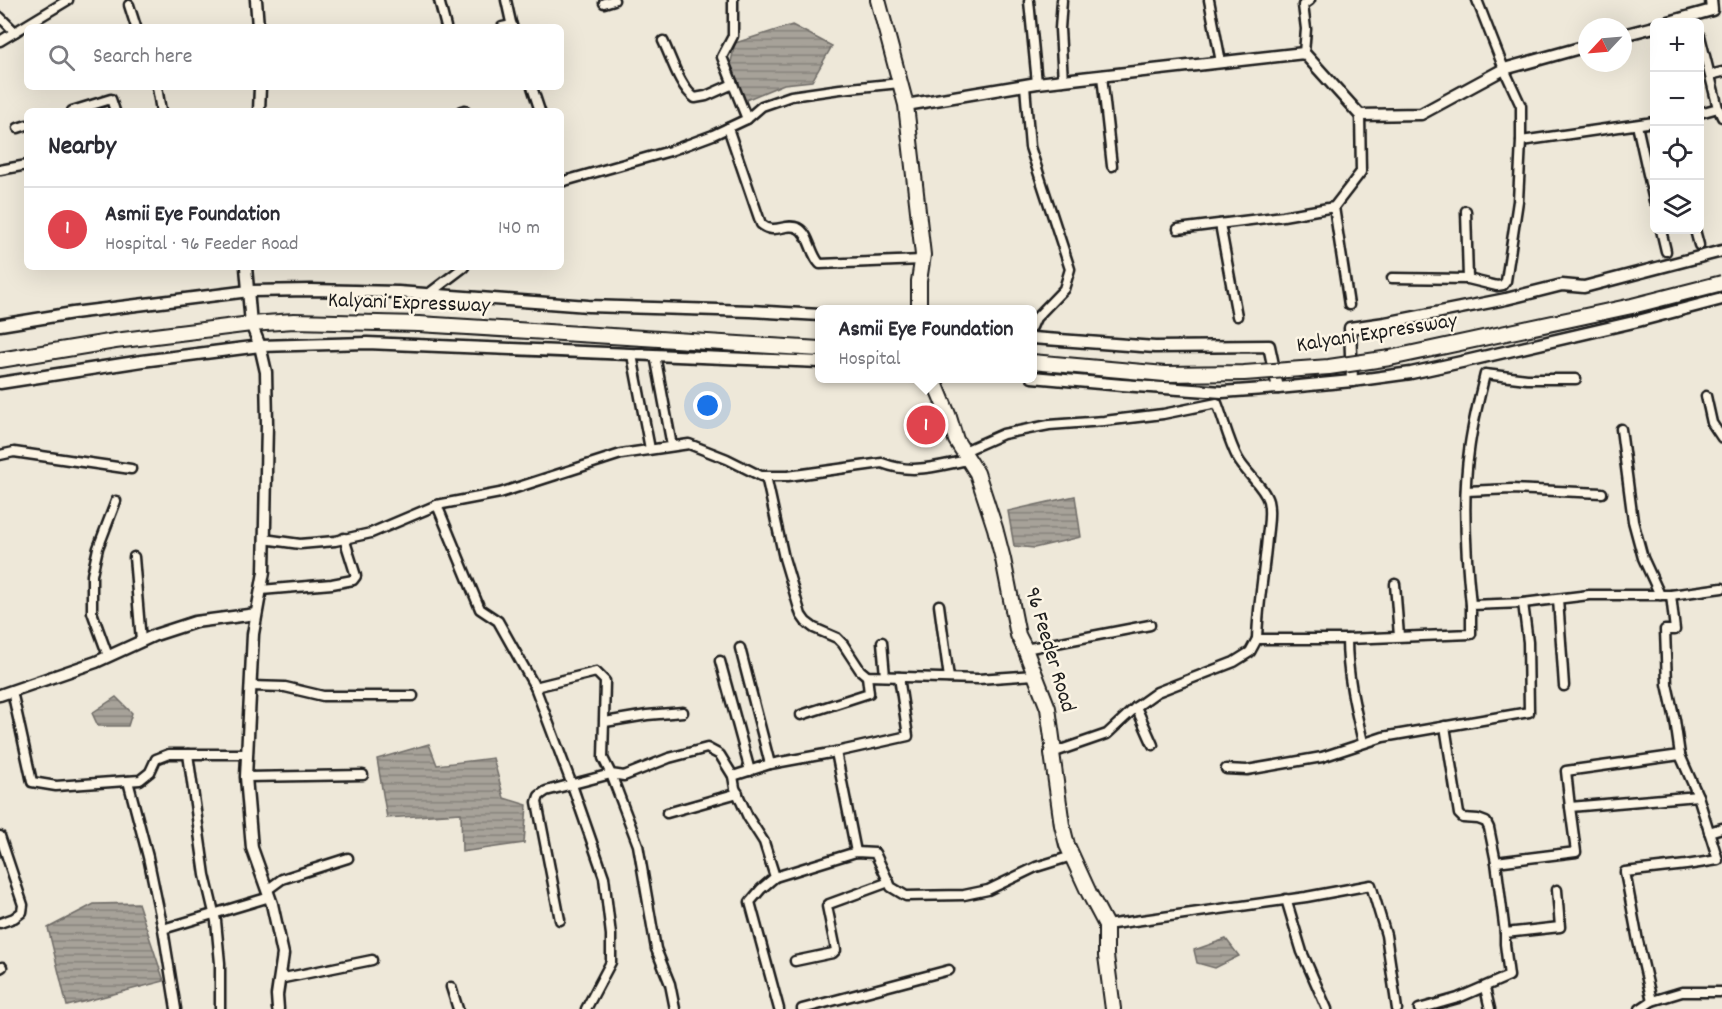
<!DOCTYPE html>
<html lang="en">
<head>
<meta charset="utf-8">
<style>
  body { margin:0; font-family:Dekko,sans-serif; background:#f2f2f3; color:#2b2b33 }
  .controls { position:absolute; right:18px; top:18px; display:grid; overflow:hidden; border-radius:9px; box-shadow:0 6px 24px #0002 }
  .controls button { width:54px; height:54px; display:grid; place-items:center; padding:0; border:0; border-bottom:2px solid #e1e1e2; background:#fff; color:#2b2b33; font:30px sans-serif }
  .compass { position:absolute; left:1578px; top:18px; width:54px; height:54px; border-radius:50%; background:#fff; box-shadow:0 6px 24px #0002; rotate:244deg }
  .you { position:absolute; left:708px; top:406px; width:21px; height:21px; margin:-15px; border:4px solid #fff; border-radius:50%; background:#1a73e8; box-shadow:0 0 0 9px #1a73e833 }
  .badge { display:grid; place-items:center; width:39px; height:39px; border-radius:50%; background:#7c3aed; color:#fff; font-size:20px; font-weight:700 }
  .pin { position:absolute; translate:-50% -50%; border:3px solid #fff; box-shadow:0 2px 6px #0006 }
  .popup { position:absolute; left:815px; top:305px; width:222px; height:78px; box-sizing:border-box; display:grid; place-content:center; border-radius:9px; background:#fff; filter:drop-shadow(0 2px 4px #0005); font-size:20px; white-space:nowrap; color:#7c7c81 }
  .popup b { font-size:22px; color:#2b2b33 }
  .popup::after { content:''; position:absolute; left:50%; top:100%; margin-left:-12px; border:12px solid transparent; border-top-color:#fff }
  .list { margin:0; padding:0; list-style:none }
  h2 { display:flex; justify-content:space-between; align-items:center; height:78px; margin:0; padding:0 24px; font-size:26px }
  h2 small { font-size:20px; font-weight:400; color:#7c7c81 }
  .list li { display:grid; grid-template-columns:39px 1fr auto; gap:18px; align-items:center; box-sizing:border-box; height:84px; padding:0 24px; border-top:2px solid #e1e1e2 }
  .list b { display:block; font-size:22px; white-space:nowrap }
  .list p { margin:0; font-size:20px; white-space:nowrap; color:#7c7c81 }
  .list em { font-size:20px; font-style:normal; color:#7c7c81 }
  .icon { flex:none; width:33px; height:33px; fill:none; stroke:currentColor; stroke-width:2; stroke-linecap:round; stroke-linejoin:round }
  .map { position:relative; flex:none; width:1722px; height:1009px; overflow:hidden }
  .search { position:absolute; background:#fff; box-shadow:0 6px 24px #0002; left:24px; top:24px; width:540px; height:66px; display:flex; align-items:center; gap:15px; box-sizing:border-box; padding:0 21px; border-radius:9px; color:#7c7c81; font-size:22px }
  .panel { position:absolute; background:#fff; box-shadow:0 6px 24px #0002; left:24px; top:108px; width:540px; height:162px; border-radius:9px }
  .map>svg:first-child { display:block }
  .water { fill:url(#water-rules); stroke:#6f6c67; stroke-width:1.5 }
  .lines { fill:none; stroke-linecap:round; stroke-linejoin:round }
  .minor-casing { stroke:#1c1c1c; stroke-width:13 }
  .tertiary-casing { stroke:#1c1c1c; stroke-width:15 }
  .primary-casing { stroke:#1c1c1c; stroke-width:18 }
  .trunk-casing { stroke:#1c1c1c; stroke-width:18 }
  .minor { stroke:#fcf5e5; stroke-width:8 }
  .tertiary { stroke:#fcf5e5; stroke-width:10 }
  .primary { stroke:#fcf5e5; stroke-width:14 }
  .trunk { stroke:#fcf5e5; stroke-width:14 }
  .trunk-bridge-casing { stroke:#1c1c1c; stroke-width:18; stroke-linecap:butt }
  .trunk-bridge { stroke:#fcf5e5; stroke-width:14 }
  .labels { text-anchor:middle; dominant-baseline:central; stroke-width:5; stroke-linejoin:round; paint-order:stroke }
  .street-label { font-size:22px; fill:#1c1c1c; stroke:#fcf5e5 }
</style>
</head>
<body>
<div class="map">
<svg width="1722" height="1009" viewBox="0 0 1722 1009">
  <defs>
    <pattern id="water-rules" width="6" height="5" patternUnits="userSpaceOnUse" patternTransform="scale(1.5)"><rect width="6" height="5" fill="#a7a299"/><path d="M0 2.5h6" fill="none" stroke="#87837c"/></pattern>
  </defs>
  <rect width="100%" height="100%" fill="#eee8d9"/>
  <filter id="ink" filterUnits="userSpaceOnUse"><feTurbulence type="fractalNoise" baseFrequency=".0167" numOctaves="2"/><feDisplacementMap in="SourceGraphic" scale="12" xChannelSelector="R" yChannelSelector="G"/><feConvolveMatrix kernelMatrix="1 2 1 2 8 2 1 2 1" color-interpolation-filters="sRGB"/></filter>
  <g filter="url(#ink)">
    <g class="water">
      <polygon points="792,25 832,46 812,81 784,84 741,102 728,76 735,43"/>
      <polygon points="1075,496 1081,537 1034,548 1014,546 1008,511"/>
      <polygon points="116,697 132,713 128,726 98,726 92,713"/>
      <polygon points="429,744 437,765 493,758 504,798 527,805 524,843 462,852 461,813 387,818 377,759"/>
      <polygon points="138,903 164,981 67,1006 48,928 94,904"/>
      <polygon points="1226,939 1239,956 1215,968 1197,963 1194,950"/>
    </g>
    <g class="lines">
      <defs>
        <g id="minor">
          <polyline points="439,0 446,27"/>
          <polyline points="506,0 512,27"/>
          <polyline points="733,0 733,36 722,57 747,119"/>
          <polyline points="1062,0 1060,29 1063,81"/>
          <polyline points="1209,0 1221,62"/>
          <polyline points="1029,1 1037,83"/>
          <polyline points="604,3 614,0"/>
          <polyline points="129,5 136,27"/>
          <polyline points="0,17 15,32"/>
          <polyline points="502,27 512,25"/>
          <polyline points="1700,36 1718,108 1700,113"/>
          <polyline points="0,41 68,0"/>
          <path d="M663,41c8,16 17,47 32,57l11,-2 27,-12"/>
          <polyline points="1304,53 1306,29 1303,5 1310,0"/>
          <polyline points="1710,75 1722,72"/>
          <polyline points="1102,76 1112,166"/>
          <polyline points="1025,86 1030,147 1070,269 1064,289 1036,318 1032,327"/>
          <polyline points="157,87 161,111"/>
          <polyline points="532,87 540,111"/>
          <polyline points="1718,108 1722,117"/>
          <polyline points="72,111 111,99 115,111"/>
          <polyline points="461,111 465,110"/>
          <polyline points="1637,125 1654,201"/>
          <polyline points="18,128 27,125"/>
          <path d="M728,128l33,96c14,12 24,-2 37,4 12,6 12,26 22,36l102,-4"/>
          <polyline points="1521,141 1654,122"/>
          <polyline points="0,170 27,165"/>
          <polyline points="561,182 670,151 713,135 747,119 762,106 791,96 840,89 900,83"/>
          <polyline points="1334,207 1349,305"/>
          <polyline points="1466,211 1468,279"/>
          <polyline points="1220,224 1237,316"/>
          <polyline points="1178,229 1283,216 1334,207 1361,172 1360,115"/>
          <polyline points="1661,230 1666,251"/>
          <polyline points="1695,230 1699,245"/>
          <polyline points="1392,278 1468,279 1497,286 1503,285 1506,281 1518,201 1521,141 1521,106 1504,69 1477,0"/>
          <polyline points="427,295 464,267"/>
          <polyline points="632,355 650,449"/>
          <polyline points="655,355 672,446"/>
          <polyline points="1706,396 1712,423 1722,438"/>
          <polyline points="1621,429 1633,521 1643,558 1660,595"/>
          <path d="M962,452l41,-18 46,-9 55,-4 59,-7 54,-11c7,18 12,39 21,56 8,14 26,28 30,42 3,12 0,25 -1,37 -3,34 -9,67 -10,101"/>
          <polyline points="0,455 14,452 131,469"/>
          <polyline points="766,476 784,558 801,615 806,622 814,628 837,638 843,644 860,670 867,676 978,679 1034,675"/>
          <polyline points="1466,491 1512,489 1602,493"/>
          <path d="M437,505l63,-12 121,-39 68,-10 38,15 34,17h27l94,-13c31,12 54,3 86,-3"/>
          <polyline points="264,539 300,544 335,541 371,533 437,505 480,609 498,621 535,687 596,672 605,681 603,758 611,774 624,776 669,758 707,748 720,755 733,776 735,788 748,817 764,842 775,877 761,889 750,902 779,1009"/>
          <polyline points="134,557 141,641"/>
          <polyline points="1395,584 1399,636"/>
          <polyline points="261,590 332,584 353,580 356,576 344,538"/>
          <polyline points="1558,599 1564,686"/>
          <polyline points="939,605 949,678"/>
          <path d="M1471,605c-5,-47 -9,-106 -2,-154 3,-26 10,-52 16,-77l42,5h49"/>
          <path d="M1347,639c0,35 8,69 16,103"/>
          <polyline points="882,642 885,676"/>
          <polyline points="740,648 770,764"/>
          <polyline points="1025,649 1150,625"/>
          <polyline points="108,656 92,612 92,575 98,548 116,501"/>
          <polyline points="720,661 750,771"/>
          <polyline points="250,686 285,687 323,696 413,696"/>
          <polyline points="535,687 572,785 604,877 611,935 611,962 586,1009"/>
          <polyline points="12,691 32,782 56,786 140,780 150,772 156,759 169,754 247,754"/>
          <polyline points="1136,707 1153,745"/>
          <polyline points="801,715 869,693 867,676"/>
          <polyline points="605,722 647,715 683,712"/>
          <polyline points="1445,726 1459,814 1463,818 1478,819 1486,822 1489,828 1496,862"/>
          <polyline points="836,752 908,736 899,677"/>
          <polyline points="1052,753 1107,734 1136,707 1157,692 1234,662 1250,652 1257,639 1347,639 1471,634 1471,605 1523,603 1589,595 1671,595 1722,588"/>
          <polyline points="188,754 205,875 216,921 220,963 220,1009"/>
          <polyline points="1226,769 1247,770 1322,757 1383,737 1529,712 1528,642 1523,603"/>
          <polyline points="733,776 770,764 836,752 856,852"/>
          <polyline points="246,777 363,775"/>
          <polyline points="128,781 148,857 163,929 176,1009"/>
          <polyline points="1570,807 1566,771 1680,755"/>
          <polyline points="667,813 738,793"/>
          <polyline points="1709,832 1722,828"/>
          <polyline points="0,836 23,905 22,912 14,918 0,923"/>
          <polyline points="775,877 856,852 875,853 891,887 906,896 964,895 988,890 1036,867 1072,856"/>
          <polyline points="267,890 282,879 348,858"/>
          <polyline points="1286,899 1302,952 1327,1009"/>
          <polyline points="560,920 537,802 539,796 546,791 611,774 638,845 656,949 670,984 675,1009"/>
          <polyline points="1106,925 1306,897 1371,885 1386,935 1397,1009"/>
          <polyline points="163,929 270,897"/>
          <polyline points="1505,933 1496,862 1576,852 1570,807 1698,796 1680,755 1675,720 1667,684 1665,630 1675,630 1671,595"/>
          <polyline points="795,961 833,953 836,950 827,906 829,904 889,882"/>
          <polyline points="0,968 2,967"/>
          <polyline points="279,979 372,960"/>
          <polyline points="451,987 458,1009"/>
          <polyline points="1485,988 1490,1009"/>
          <polyline points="1652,1001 1682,992 1722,992"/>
          <polyline points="802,1009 949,970"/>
          <polyline points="1419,1009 1458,998 1509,976 1505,944 1505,933 1560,927 1557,890"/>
          <polyline points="1640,1009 1652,1001 1638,941 1625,872 1686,865 1718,860 1698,796"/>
        </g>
        <g id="tertiary">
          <polyline points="256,0 258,27"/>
          <polyline points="1669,22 1712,10 1711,0"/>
          <polyline points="1623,35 1654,27"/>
          <polyline points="906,105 1037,83 1304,53 1360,115 1421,114 1504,69 1587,46"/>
          <polyline points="259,111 260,87"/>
          <polyline points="246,267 251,324 260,346 266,372 267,424 264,572 253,634 246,777 252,848 272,904 283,954 277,995 278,1009"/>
          <polyline points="0,325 73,313 249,291 311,290 398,292 588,306 751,311 820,315"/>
          <polyline points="1032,338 1155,347 1269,346 1278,388"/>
          <polyline points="1032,377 1122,385 1222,392 1278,388 1352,381 1411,373 1466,361 1638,321 1722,299"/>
          <polyline points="1352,381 1350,328 1385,323 1506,299 1562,285 1584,287 1722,251"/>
          <polyline points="0,383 142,361 260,346 367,343 820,362"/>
          <polyline points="0,695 96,662 155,635 195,622 256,614"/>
        </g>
        <g id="primary">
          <polyline points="878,0 906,105 923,255 919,281 919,310"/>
          <polyline points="933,378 949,417 956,440 977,473 995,528 1003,559 1018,635 1025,649 1048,708 1053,745 1052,753 1062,825 1067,845 1089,893 1106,925 1106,956 1113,1009"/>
        </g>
        <polyline id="trunk" points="0,360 115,341 251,324 294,321 419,324 820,349"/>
      </defs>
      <use href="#minor" class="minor-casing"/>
      <use href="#tertiary" class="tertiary-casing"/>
      <use href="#primary" class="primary-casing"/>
      <use href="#trunk" class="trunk-casing"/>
      <use href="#minor" class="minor"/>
      <use href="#tertiary" class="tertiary"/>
      <use href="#primary" class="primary"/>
      <use href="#trunk" class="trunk"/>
      <defs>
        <polyline id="trunk-bridge" points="1032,362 1165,374 1244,373 1329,367 1390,358 1632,306 1722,283"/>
      </defs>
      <use href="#trunk-bridge" class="trunk-bridge-casing"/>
      <use href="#trunk-bridge" class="trunk-bridge"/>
    </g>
  </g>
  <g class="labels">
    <g class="street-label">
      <text transform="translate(409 304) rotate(2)">Kalyani Expressway</text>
      <text transform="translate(1377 334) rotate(-9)">Kalyani Expressway</text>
      <text transform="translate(1049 650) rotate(73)">96 Feeder Road</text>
    </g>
  </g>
</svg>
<div class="controls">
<button>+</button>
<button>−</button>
<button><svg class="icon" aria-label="locate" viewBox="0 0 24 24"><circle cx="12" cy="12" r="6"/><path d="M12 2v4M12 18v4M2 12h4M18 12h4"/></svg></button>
<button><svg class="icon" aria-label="layers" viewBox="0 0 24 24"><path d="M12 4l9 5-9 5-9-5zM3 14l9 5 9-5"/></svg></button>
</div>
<svg class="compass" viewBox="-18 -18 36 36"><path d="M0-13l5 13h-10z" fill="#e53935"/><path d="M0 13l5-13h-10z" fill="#7c7c81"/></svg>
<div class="you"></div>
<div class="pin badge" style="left:926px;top:425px;background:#e0444e">1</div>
<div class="popup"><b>Asmii Eye Foundation</b>Hospital</div>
<div class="search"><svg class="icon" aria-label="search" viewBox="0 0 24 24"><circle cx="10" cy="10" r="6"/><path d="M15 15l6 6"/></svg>Search here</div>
<section class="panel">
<h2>Nearby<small></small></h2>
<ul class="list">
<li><span class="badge" style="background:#e0444e">1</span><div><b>Asmii Eye Foundation</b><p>Hospital · 96 Feeder Road</p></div><em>140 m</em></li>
</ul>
</section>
</div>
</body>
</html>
